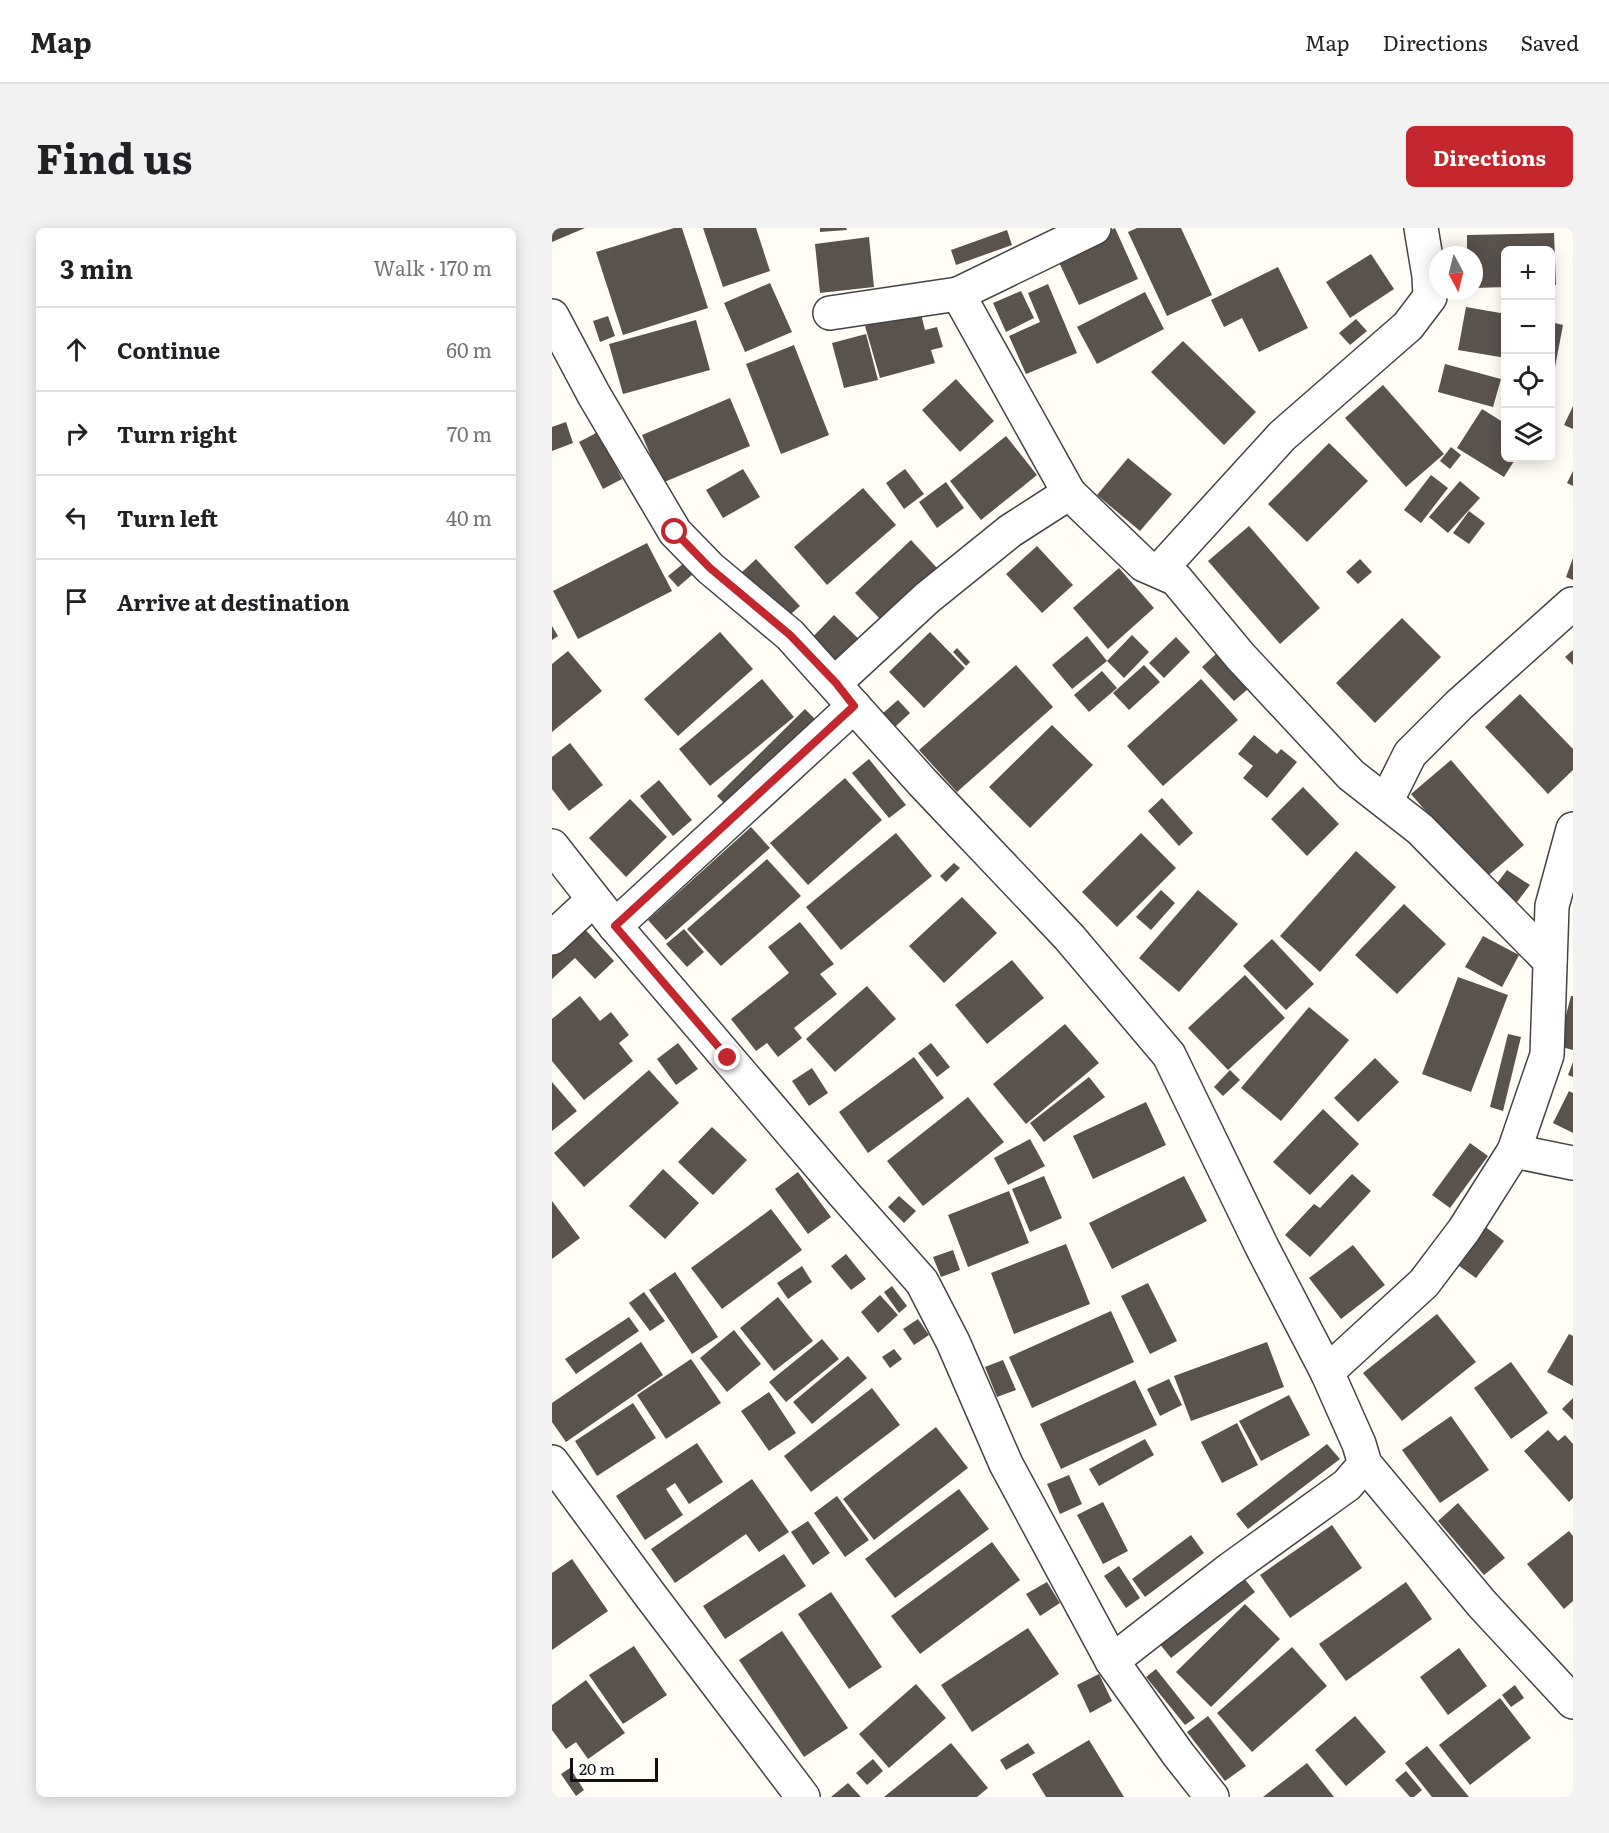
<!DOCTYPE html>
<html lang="en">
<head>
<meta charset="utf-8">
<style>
  body { margin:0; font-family:Literata,serif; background:#f2f2f2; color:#202124 }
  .controls { position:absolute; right:18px; top:18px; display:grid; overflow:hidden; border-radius:9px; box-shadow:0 3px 15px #0003 }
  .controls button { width:54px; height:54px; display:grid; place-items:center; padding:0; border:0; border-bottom:2px solid #e0e0e0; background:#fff; color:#202124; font:30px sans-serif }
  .compass { position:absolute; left:877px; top:18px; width:54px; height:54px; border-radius:50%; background:#fff; box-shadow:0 3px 15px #0003; rotate:173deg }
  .scale { position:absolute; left:18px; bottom:15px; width:88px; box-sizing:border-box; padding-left:6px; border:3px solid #111; border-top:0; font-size:16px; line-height:21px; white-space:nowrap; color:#111; -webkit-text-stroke:4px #fff; paint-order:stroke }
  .stop { position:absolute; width:18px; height:18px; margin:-14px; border:4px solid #c4262e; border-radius:50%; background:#fff }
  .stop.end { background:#c4262e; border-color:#fff; box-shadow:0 2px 6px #0008 }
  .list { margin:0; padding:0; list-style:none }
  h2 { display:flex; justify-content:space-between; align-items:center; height:78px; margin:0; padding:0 24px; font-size:26px }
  h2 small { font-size:20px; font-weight:400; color:#757577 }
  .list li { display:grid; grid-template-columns:39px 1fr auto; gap:18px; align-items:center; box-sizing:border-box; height:84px; padding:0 24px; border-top:2px solid #e0e0e0 }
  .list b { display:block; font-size:22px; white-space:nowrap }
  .list em { font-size:20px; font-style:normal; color:#757577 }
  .icon { flex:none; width:33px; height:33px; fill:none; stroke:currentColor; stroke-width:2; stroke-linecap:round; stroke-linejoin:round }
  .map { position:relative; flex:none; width:1021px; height:1569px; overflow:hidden; border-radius:9px }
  header { display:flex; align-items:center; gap:36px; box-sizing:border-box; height:84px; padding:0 30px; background:#fff; border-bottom:2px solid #e0e0e0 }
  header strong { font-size:28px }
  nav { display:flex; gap:33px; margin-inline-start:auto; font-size:21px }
  .intro { display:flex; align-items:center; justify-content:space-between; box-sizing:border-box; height:144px; padding:0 36px }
  h1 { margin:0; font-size:42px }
  .button { padding:15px 27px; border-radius:9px; background:#c4262e; color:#fff; font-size:21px; font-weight:700 }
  main { display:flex; gap:36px; padding:0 36px }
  aside { flex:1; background:#fff; border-radius:9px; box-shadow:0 3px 15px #0003 }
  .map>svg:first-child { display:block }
  .building { fill:#5a524d }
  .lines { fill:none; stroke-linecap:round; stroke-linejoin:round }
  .minor-casing { stroke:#444; stroke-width:36 }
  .minor { stroke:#fff; stroke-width:33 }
  .route { stroke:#c4262e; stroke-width:8 }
</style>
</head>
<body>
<header>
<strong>Map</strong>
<nav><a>Map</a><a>Directions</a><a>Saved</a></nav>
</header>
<div class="intro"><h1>Find us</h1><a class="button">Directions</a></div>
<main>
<aside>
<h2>3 min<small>Walk · 170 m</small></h2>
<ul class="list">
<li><svg class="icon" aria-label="ahead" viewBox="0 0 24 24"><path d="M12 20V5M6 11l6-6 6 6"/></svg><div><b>Continue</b></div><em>60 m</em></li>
<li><svg class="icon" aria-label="right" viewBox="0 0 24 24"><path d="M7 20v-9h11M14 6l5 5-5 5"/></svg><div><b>Turn right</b></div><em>70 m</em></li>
<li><svg class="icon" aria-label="left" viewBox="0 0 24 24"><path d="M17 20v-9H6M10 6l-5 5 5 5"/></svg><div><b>Turn left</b></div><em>40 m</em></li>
<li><svg class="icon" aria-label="arrive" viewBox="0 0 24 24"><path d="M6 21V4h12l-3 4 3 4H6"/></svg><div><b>Arrive at destination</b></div></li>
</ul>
</aside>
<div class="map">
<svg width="1021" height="1569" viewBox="0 0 1021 1569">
  <rect width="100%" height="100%" fill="#fffdf5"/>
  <g class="building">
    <polygon points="0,0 33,0 0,14"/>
    <polygon points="122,0 130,0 156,80 71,107 44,24"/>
    <polygon points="151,0 204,0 218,43 171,59"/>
    <polygon points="268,0 294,0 295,2 268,4"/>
    <polygon points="563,0 586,51 527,77 504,28"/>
    <polygon points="585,0 629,0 660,67 615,88 576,4"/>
    <polygon points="455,2 460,17 404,37 399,22"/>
    <polygon points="1002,5 1004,57 999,57 999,22 954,22 954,59 922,60 922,27 915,27 915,7"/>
    <polygon points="317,9 322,59 268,65 263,16"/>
    <polygon points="819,26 842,61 798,90 774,54"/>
    <polygon points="726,39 756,100 707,124 690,90 672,99 659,72"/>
    <polygon points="218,55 240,104 193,124 172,75"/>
    <polygon points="496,56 525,125 474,146 457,108 488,94 476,65"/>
    <polygon points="469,63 482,90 454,104 441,75"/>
    <polygon points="593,64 612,101 545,136 525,99"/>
    <polygon points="914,79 954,86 954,130 906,122"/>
    <polygon points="368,82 373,102 385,99 391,119 379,122 383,135 328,150 313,98"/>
    <polygon points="56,88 63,108 48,114 41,93"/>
    <polygon points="804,91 815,103 798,117 787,105"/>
    <polygon points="144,92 158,142 71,166 57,116"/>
    <polygon points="999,94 1011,97 1003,139 999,139"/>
    <polygon points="314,106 326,152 292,160 280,115"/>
    <polygon points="631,113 704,184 672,217 599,144"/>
    <polygon points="242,117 277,207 229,226 194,136"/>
    <polygon points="893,136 949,151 941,179 886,164"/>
    <polygon points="404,151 442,193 408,224 370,182"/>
    <polygon points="831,157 892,226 854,259 793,190"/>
    <polygon points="178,170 198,218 110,255 90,207"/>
    <polygon points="1021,178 1021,201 1012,197"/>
    <polygon points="930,181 954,196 954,230 964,230 952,249 905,220"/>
    <polygon points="14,194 21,215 0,223 0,199"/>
    <polygon points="46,204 70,251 51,261 27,214"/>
    <polygon points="454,208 485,247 429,292 398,253"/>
    <polygon points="777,215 816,253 755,314 716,276"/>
    <polygon points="899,219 909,227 898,241 888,233"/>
    <polygon points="576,230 620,266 588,303 545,267"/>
    <polygon points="191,241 208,269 171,290 154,262"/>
    <polygon points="353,241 372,266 352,281 334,255"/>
    <polygon points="1021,243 1021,258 1015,255"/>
    <polygon points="879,247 896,260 869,295 852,282"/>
    <polygon points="908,253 928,270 896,305 877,289"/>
    <polygon points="394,254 412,280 385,300 367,274"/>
    <polygon points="311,260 344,297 275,357 242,319"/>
    <polygon points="917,283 933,295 917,316 901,305"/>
    <polygon points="697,298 768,380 728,416 656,333"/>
    <polygon points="359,312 386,341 330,393 303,365"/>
    <polygon points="95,315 120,363 26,411 1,363"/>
    <polygon points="485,318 521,357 490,385 454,346"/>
    <polygon points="1021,330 1021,352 1014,349"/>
    <polygon points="204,331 248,378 231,393 187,347"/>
    <polygon points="808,331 820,344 806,356 794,344"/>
    <polygon points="132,335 141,346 126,359 116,348"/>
    <polygon points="567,340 602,380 556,421 521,380"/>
    <polygon points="282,387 313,417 287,445 255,415"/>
    <polygon points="850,390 889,429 823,495 784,455"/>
    <polygon points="0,398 6,408 0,412"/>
    <polygon points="168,404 201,441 126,508 92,471"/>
    <polygon points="378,404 413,440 372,480 337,444"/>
    <polygon points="580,407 597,424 572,450 555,433 520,461 500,437 535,408 555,433"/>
    <polygon points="624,409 638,424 612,450 597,435"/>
    <polygon points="405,420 418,434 414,438 401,424"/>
    <polygon points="1021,422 1021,437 1013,429"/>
    <polygon points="16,423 50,463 0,504 0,436"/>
    <polygon points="664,426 696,461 682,473 650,439"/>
    <polygon points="464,437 501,479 405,564 367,522"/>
    <polygon points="592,437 608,454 577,482 561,465"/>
    <polygon points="550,443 565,460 537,484 522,467"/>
    <polygon points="210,451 242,489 158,558 127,521"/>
    <polygon points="649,451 686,492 611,558 575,518"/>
    <polygon points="968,466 1021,521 1021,542 996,566 933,499"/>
    <polygon points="346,472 358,485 343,499 331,485"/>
    <polygon points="253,481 267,495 179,582 165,568"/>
    <polygon points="500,497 541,537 478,600 437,559"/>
    <polygon points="702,507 725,526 729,521 745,534 715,570 691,550 701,538 686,526"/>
    <polygon points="18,515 51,557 17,583 0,561 0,529"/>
    <polygon points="317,531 354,577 337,590 300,545"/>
    <polygon points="899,532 972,617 932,651 859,566"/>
    <polygon points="293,550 330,592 256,657 218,615"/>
    <polygon points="107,552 140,592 121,608 88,568"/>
    <polygon points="751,559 787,596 755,628 719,591"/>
    <polygon points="610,570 641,605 627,618 596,583"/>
    <polygon points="78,571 115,609 74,649 37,610"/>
    <polygon points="199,599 218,620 114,712 96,692"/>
    <polygon points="344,605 380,648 289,722 254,679"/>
    <polygon points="589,605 624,640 565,699 530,664"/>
    <polygon points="804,623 844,659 768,744 728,708"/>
    <polygon points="215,631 249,668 169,738 135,701"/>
    <polygon points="402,635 408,640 394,654 388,648"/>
    <polygon points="955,642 978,657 965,674 943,658"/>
    <polygon points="609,662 623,675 599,702 584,689"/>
    <polygon points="646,662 686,696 627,764 587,730"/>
    <polygon points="410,669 445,705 392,755 357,718"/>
    <polygon points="852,676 894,716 845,766 803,727"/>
    <polygon points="248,694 282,736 268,746 285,766 242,800 250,810 226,829 215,815 204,823 179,791 237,745 216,719"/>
    <polygon points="30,698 62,733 43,751 23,730 0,751 0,725"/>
    <polygon points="132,701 152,724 135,739 114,716"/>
    <polygon points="931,708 967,727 950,759 913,739"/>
    <polygon points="720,711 762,756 734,782 691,738"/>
    <polygon points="460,732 492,770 435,816 403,777"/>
    <polygon points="693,747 733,790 676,842 636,800"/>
    <polygon points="906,749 956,767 919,864 870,846"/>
    <polygon points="315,758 344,791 283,844 254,811"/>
    <polygon points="28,768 48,793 59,784 77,807 67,815 81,833 32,872 0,833 0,791"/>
    <polygon points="1019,768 1021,768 1021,822 1006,818"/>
    <polygon points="757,779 797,812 729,893 689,860"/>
    <polygon points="513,796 547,835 474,896 441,856"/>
    <polygon points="956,806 969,809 951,883 938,879"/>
    <polygon points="126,815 146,841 124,857 105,831"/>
    <polygon points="379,815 398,839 385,849 366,825"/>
    <polygon points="362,829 392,870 316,925 287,884"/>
    <polygon points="823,830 847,854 806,894 782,870"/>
    <polygon points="1021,834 1021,849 1016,847"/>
    <polygon points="260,840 276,865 257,878 240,853"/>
    <polygon points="97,842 127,875 32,959 2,925"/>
    <polygon points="678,842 688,852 671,868 662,859"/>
    <polygon points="537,849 553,869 492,914 478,895"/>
    <polygon points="0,854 25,883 0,903"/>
    <polygon points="1017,863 1021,865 1021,905 1001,895"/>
    <polygon points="416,869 452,914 371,978 335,933"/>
    <polygon points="594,874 614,917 541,951 521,908"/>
    <polygon points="771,881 807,916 758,967 721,934"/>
    <polygon points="160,899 195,932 161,967 126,934"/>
    <polygon points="478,911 493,938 456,957 442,930"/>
    <polygon points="918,915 936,928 898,980 880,967"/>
    <polygon points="111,941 147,975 113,1011 77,978"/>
    <polygon points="246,944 279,989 256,1006 223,961"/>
    <polygon points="800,946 819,963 758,1029 733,1007 762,976 768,980"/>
    <polygon points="492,948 510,990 478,1004 460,961"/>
    <polygon points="632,948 655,993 560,1041 537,995"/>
    <polygon points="457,963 477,1015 416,1039 396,987"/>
    <polygon points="347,968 364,983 352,995 336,979"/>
    <polygon points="0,973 28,1010 0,1031"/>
    <polygon points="219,981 250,1022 170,1081 139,1040"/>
    <polygon points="931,997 952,1013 924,1050 903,1035"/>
    <polygon points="514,1016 538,1076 462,1106 439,1045"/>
    <polygon points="801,1017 833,1057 789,1091 757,1050"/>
    <polygon points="401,1022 408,1042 389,1049 381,1029"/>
    <polygon points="294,1026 314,1051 299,1062 279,1038"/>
    <polygon points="250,1038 260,1054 236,1071 225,1055"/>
    <polygon points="123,1044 166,1109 140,1126 97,1062"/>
    <polygon points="596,1055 625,1113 598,1126 569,1068"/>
    <polygon points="340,1058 355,1078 347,1085 332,1064"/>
    <polygon points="92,1064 113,1093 98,1103 77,1075"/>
    <polygon points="328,1067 346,1087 326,1105 309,1084"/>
    <polygon points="226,1069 261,1113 222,1143 188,1100"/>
    <polygon points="559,1083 582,1134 480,1180 457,1129"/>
    <polygon points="885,1086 924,1134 850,1193 811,1145"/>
    <polygon points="77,1089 87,1103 24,1146 13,1131"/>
    <polygon points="366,1091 377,1107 362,1117 351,1101"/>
    <polygon points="182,1102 209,1136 175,1164 148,1130"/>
    <polygon points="1017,1106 1021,1108 1021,1158 995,1144"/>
    <polygon points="270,1111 287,1131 234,1174 217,1154"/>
    <polygon points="89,1114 111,1147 14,1214 0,1194 0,1175"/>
    <polygon points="715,1114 732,1159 639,1193 622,1148"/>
    <polygon points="342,1121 350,1131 338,1140 330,1129"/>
    <polygon points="296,1128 315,1150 260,1196 241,1174"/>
    <polygon points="139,1131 169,1175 114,1211 85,1167"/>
    <polygon points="451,1132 464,1162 445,1169 433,1139"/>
    <polygon points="959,1134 996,1185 959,1211 922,1160"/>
    <polygon points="617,1151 630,1177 608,1188 595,1161"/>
    <polygon points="583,1152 605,1197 509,1241 488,1196"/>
    <polygon points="320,1160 348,1197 259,1264 232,1228"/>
    <polygon points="217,1164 244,1205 217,1223 189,1183"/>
    <polygon points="737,1167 758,1207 709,1233 687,1193"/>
    <polygon points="1021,1170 1021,1192 1010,1181"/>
    <polygon points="81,1175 104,1210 45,1248 23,1213"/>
    <polygon points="899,1188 937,1242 888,1275 850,1222"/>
    <polygon points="685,1195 706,1237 670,1255 649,1214"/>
    <polygon points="384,1199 416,1240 322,1312 291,1271"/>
    <polygon points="996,1202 1006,1213 1013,1207 1021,1216 1021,1270 1017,1274 972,1223"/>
    <polygon points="593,1211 602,1227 547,1258 537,1241"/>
    <polygon points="145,1215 171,1254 137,1276 123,1255 114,1261 131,1287 93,1312 64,1268"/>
    <polygon points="775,1216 788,1231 696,1301 684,1286"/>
    <polygon points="517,1247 530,1276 508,1286 495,1256"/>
    <polygon points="200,1251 237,1304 207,1324 194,1306 123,1355 99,1321"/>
    <polygon points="407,1261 437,1301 343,1370 313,1331"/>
    <polygon points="285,1268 317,1312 293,1329 262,1285"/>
    <polygon points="551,1274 576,1323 551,1336 525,1287"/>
    <polygon points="906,1275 953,1330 932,1347 886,1293"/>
    <polygon points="256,1293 278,1325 261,1337 239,1304"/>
    <polygon points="780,1297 810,1340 738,1390 708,1347"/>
    <polygon points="1017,1303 1021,1308 1021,1373 1012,1381 975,1336"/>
    <polygon points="639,1307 652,1325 593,1369 580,1351"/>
    <polygon points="440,1314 468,1352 368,1426 339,1388"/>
    <polygon points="232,1326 254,1358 173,1411 151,1378"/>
    <polygon points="20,1331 56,1383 0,1422 0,1345"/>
    <polygon points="567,1338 588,1370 574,1380 552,1348"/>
    <polygon points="687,1344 703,1364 619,1430 603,1410"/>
    <polygon points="495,1354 508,1375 488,1388 474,1366"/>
    <polygon points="854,1354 880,1391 794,1453 767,1416"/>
    <polygon points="279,1364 330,1439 297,1461 246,1386"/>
    <polygon points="693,1376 728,1411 659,1479 624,1444"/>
    <polygon points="476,1400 507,1446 420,1504 389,1457"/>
    <polygon points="230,1403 296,1500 252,1529 187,1432"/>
    <polygon points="82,1418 115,1467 71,1496 37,1447"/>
    <polygon points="740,1419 775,1458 700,1524 665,1485"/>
    <polygon points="907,1420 935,1458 896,1487 868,1449"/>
    <polygon points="604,1441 643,1490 633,1497 594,1449"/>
    <polygon points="547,1446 560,1473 538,1485 525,1457"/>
    <polygon points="34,1452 73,1505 36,1531 24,1514 14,1521 0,1502 0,1477"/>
    <polygon points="364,1456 394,1490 337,1540 307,1506"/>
    <polygon points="963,1457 972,1470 959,1479 950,1467"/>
    <polygon points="948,1470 979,1510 918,1557 887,1517"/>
    <polygon points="656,1488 694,1538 673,1553 635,1504"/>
    <polygon points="803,1488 834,1524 794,1558 763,1522"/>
    <polygon points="537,1512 572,1569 494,1569 480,1546"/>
    <polygon points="399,1515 436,1560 425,1569 332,1569"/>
    <polygon points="476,1515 483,1525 454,1542 448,1532"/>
    <polygon points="875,1518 917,1569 880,1569 853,1535"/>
    <polygon points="321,1531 331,1543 315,1557 304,1545"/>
    <polygon points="755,1535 782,1569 711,1569"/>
    <polygon points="18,1540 32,1562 24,1568 9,1546"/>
    <polygon points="854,1543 870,1562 862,1569 858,1569 843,1552"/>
    <polygon points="296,1555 309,1569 279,1569"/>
  </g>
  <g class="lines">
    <defs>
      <g id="minor">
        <polyline points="406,66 517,265 592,337 624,351 688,428 799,547 868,601 998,733"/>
        <polyline points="278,85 406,66 542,0"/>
        <polyline points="0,88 42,167 123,304 158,340 238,407 371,555 517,709 617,827 710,1019 775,1144 807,1216 813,1236 930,1376 1021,1474"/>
        <polyline points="607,343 730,208 856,98 878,69 877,48 869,0"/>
        <polyline points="283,455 375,370 458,303 517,265"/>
        <polyline points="834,574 858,526 907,477 1020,376"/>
        <polyline points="0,618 63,698 292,966 370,1054 401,1114 454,1236 560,1433 626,1526 660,1569"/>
        <polyline points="63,698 302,478"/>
        <polyline points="0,710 41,672"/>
        <polyline points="962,923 1021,935"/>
        <polyline points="775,1144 872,1055 912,1002 962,923 995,827 1000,678 1021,601"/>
        <polyline points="0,1234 98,1367 251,1569"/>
        <polyline points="560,1433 677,1342 795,1257 813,1236"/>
      </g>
    </defs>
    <use href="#minor" class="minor-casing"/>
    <use href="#minor" class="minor"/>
  </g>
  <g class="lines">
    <polyline class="route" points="123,304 158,340 238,407 284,455 302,478 63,698 176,830"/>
  </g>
</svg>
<div class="controls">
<button>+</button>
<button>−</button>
<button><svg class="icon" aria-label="locate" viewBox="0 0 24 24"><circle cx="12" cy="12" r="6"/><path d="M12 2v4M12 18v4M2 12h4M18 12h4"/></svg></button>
<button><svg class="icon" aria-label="layers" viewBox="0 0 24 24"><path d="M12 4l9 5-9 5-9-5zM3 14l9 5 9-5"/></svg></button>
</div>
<svg class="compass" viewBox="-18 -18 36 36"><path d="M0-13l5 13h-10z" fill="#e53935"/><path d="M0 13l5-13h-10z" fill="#757577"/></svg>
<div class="scale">20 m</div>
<div class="stop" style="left:123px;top:304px"></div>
<div class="stop end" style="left:176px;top:830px"></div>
</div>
</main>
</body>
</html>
